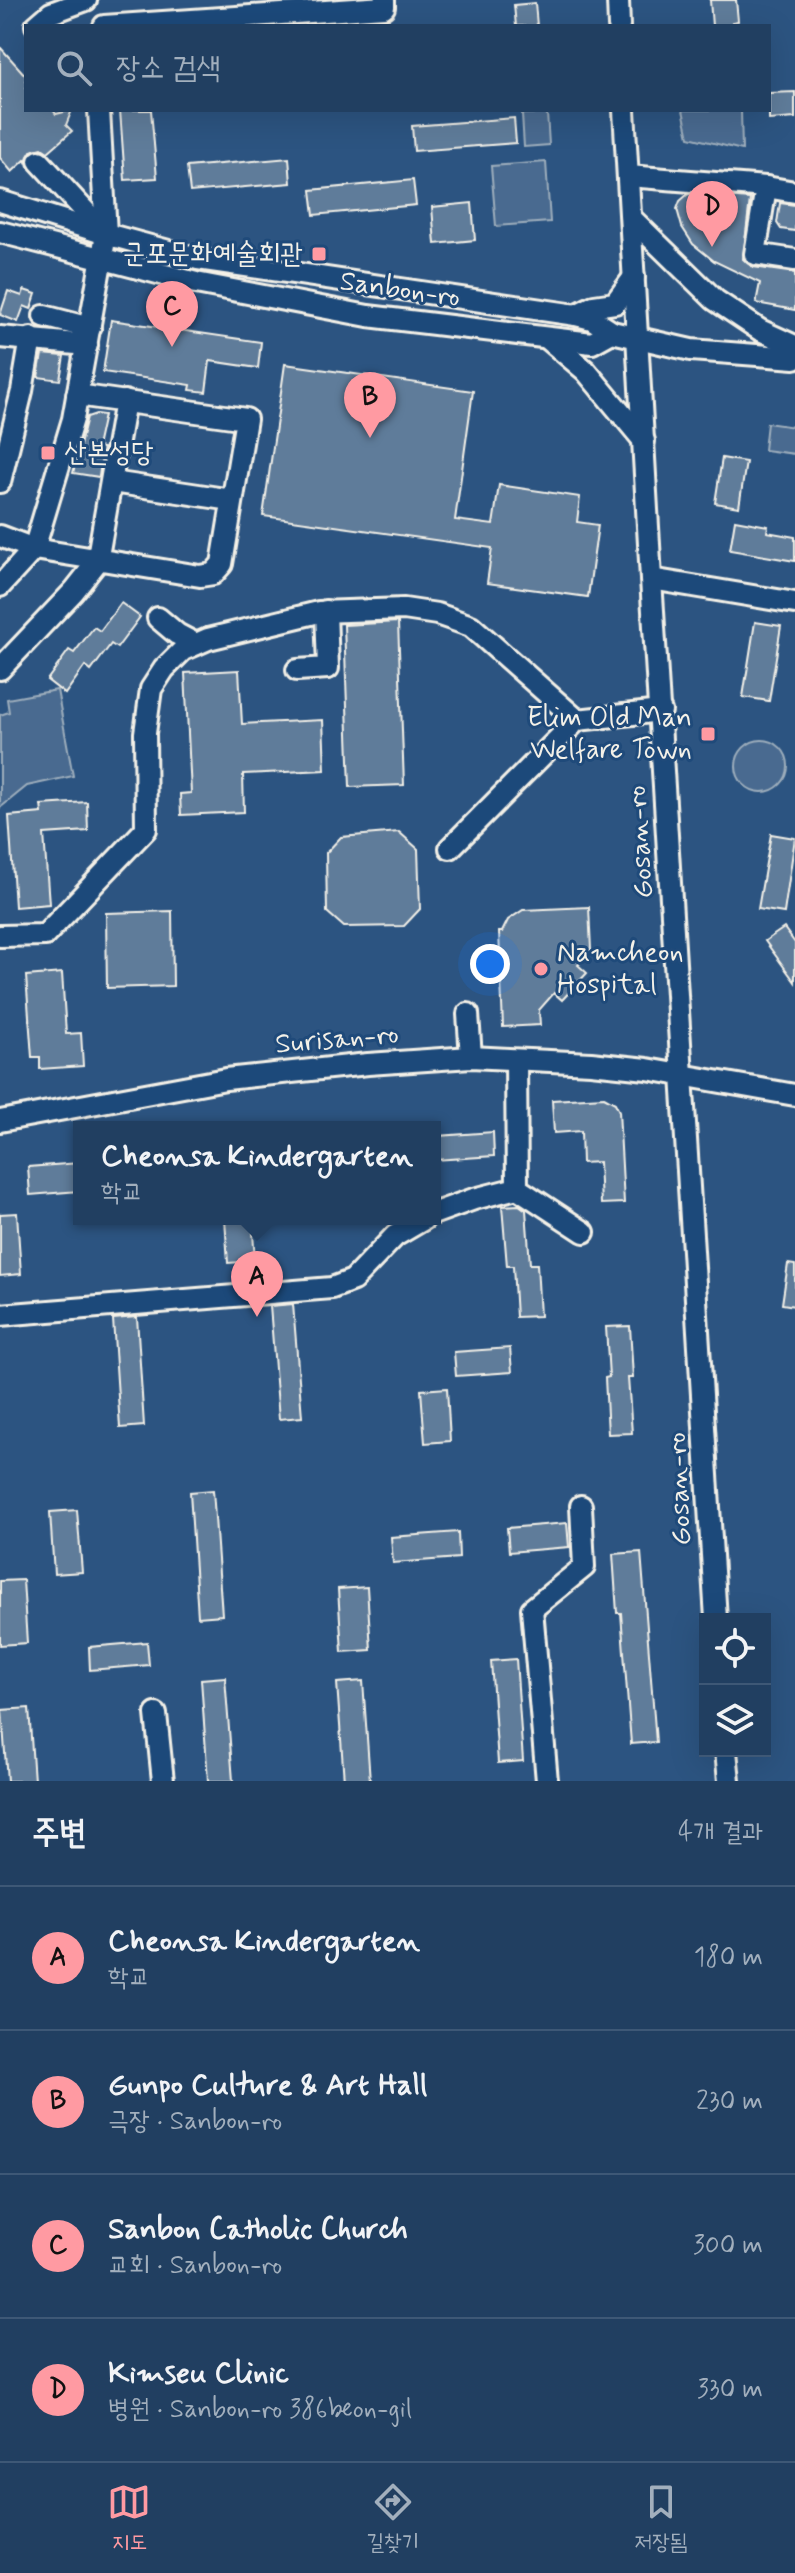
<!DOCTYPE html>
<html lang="ko">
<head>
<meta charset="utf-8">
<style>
  body { margin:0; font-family:Mynerve,"Poor Story",sans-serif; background:#2d4a6a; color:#f1f3f6 }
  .controls { position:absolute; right:24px; bottom:24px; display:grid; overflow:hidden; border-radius:0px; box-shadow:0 8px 32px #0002 }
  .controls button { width:72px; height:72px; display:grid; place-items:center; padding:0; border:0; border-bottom:2px solid #3e5876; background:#213f61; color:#f1f3f6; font:40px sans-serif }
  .you { position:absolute; left:490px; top:964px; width:28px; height:28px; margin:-20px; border:6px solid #fff; border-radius:50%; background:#1a73e8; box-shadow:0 0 0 12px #1a73e833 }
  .badge { display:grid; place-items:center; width:52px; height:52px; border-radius:50%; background:#ff9aa2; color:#111; font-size:26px; font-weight:700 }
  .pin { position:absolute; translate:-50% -66px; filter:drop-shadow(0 2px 4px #0008) }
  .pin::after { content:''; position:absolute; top:42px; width:28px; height:24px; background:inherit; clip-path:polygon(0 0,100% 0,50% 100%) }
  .popup { position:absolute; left:73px; top:1121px; width:368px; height:104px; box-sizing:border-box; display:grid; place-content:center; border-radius:0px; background:#213f61; filter:drop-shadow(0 2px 6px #0005); font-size:26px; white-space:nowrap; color:#a2afbd }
  .popup b { font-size:30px; color:#f1f3f6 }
  .popup::after { content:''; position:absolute; left:50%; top:100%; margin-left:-16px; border:16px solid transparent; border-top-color:#213f61 }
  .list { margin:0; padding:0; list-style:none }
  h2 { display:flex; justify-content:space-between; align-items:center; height:104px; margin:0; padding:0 32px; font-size:34px }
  h2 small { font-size:26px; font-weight:400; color:#a2afbd }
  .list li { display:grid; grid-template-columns:52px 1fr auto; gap:24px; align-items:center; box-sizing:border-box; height:144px; padding:0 32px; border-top:2px solid #3e5876 }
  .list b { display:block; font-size:30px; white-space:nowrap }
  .list p { margin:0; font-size:26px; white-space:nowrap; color:#a2afbd }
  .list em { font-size:26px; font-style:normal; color:#a2afbd }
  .icon { flex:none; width:44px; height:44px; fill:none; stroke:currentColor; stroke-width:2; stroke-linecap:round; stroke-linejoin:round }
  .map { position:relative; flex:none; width:795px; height:1781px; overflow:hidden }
  .search { position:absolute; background:#213f61; box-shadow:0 8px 32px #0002; left:24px; right:24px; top:24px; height:88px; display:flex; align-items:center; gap:20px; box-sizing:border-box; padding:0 28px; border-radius:0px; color:#a2afbd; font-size:30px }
  .sheet { height:680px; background:#213f61 }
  nav { display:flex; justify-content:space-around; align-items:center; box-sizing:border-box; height:112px; border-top:2px solid #3e5876; background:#213f61; font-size:22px; color:#a2afbd }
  nav a { display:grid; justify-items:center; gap:4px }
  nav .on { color:#ff9aa2 }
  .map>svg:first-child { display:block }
  .green { fill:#496b90; stroke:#9eaebc; stroke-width:2 }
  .building { fill:#5e7b9a; stroke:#f4f1e8; stroke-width:2 }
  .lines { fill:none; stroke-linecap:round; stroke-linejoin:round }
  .minor-casing { stroke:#f4f1e8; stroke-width:26 }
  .minor { stroke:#1f4a7a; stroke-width:20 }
  .poi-dot { fill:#ff9aa2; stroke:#1f4a7a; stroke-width:3 }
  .labels { text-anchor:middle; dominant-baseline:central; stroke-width:6; stroke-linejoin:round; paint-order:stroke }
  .poi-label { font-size:28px; fill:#f4f1e8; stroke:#1f4a7a; text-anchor:end }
  .street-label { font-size:28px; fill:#f4f1e8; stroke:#1f4a7a }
</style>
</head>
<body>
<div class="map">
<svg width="795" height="1781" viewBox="0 0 795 1781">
  <rect width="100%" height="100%" fill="#2c5481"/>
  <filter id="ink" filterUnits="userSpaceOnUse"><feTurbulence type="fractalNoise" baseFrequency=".0125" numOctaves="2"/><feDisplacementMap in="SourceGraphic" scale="16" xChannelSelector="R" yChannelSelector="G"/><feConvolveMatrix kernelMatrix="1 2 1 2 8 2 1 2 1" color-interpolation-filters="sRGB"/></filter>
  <g filter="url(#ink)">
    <g class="green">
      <polygon points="683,110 741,110 742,150 689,137"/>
      <polygon points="547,113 549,145 524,147 522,114"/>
      <polygon points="546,162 550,222 496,226 491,166"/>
      <polygon points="767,423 795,427 795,454 764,450"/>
      <polygon points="57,690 73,776 27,786 0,808 0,715 9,712 7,699"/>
      <circle cx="762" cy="766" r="26"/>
    </g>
    <g class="building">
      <polygon points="710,0 736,0 738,21 732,22 732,26 712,26"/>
      <polygon points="535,3 537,26 516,26 514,5"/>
      <polygon points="0,47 26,76 26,110 53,110 56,114 72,110 66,125 72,131 48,152 42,148 31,151 26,162 25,160 12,172 0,158"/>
      <polygon points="795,92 795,118 769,120 769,93"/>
      <polygon points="120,110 151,110 157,178 125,180"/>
      <polygon points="514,118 516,143 414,151 412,126"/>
      <polygon points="289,158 291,183 190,192 187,167"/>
      <polygon points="413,180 416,205 314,215 311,190"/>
      <polygon points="688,194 750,199 743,259 753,267 795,273 795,310 756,303 760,283 714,261 693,244 682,227 677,209 680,201"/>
      <polygon points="472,203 475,240 435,244 432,207"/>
      <polygon points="780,203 795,205 795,231 781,229 777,223"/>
      <polygon points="24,290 36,294 31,309 24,306 18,322 0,315 8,291 22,296"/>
      <polygon points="111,320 261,342 258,368 210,361 206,392 190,390 191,385 103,372"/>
      <polygon points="42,354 64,356 60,380 38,377"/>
      <polygon points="285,364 473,391 455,520 493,525 499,485 580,497 577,522 598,525 588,597 487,583 492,548 263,516"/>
      <polygon points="96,414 104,415 97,447 103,448 99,477 73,473 87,417"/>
      <polygon points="722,458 746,462 739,507 715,503"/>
      <polygon points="735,520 768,526 767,532 795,537 795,561 730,550"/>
      <polygon points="121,603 140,617 117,648 111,644 91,671 85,666 65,694 47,680 69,650 74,653 94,627 100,631"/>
      <polygon points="398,622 404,785 350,787 344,625"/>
      <polygon points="755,622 781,626 769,701 743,697"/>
      <polygon points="239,670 242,724 323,720 325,770 243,774 244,812 181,815 180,794 191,793 185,673"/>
      <polygon points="87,802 88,831 44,834 49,904 15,907 9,816 42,813 41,805"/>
      <polygon points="399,832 418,849 420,909 404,926 344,927 327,912 326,853 341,837"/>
      <polygon points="771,834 795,838 784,913 758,909"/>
      <polygon points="589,907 591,950 578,965 587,973 562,1000 554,993 539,1010 540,1025 503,1027 499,932 502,932 508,920 523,910"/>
      <polygon points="172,911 173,986 107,988 106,913"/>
      <polygon points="784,928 795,943 795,982 765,941"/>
      <polygon points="62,973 66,1034 81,1033 83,1066 40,1069 40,1057 32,1057 26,976"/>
      <polygon points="604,1097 615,1103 619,1111 624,1203 601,1204 599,1162 582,1163 581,1131 554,1133 552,1100"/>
      <polygon points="493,1132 494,1156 435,1160 435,1141 439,1141 438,1136"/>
      <polygon points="79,1163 79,1191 30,1195 28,1167"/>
      <polygon points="519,1205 526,1210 530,1264 537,1264 540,1316 516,1317 513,1266 507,1266 502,1206"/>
      <polygon points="17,1213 21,1274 0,1276 0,1214"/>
      <polygon points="225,1219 252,1219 255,1261 228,1263"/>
      <polygon points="788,1264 795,1265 795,1306 782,1304"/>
      <polygon points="293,1304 302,1417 279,1419 270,1306"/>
      <polygon points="137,1317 144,1426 120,1428 113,1319"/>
      <polygon points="630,1326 633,1378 628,1378 632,1433 608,1434 605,1378 609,1377 606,1327"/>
      <polygon points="510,1348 512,1372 456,1376 454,1352"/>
      <polygon points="447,1388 450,1441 425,1443 421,1390"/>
      <polygon points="213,1490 222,1615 198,1617 190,1492"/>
      <polygon points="77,1510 82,1572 54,1574 50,1512"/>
      <polygon points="567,1523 569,1547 509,1552 507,1528"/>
      <polygon points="458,1532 459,1558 393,1563 391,1537"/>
      <polygon points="641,1552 656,1742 631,1744 621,1613 617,1613 613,1554"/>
      <polygon points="23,1580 27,1643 0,1645 0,1581"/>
      <polygon points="367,1587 371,1650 342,1652 338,1589"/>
      <polygon points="147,1642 149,1665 90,1670 89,1647"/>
      <polygon points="516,1659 523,1761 498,1763 491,1661"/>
      <polygon points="225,1677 233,1781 208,1781 201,1679"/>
      <polygon points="363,1681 370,1781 344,1781 337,1683"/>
      <polygon points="29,1708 34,1781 7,1781 2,1710"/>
    </g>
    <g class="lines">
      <defs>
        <g id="minor">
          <polyline points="618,0 619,26"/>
          <polyline points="36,26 51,13 86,0"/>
          <polyline points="104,26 384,7 384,0"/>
          <polyline points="624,110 651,579 716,1619"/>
          <polyline points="39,161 106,234"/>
          <polyline points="628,176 766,187 755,254 795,260"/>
          <polyline points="766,187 795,192"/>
          <polyline points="0,201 106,234 198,259 576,315 592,319 612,332"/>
          <polyline points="631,218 715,300 760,330 795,346"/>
          <polyline points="0,232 196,283 368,316 592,343 612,332 691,350 795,358"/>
          <polyline points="576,315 594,306 615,303 634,277"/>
          <polyline points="44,316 90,328"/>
          <polyline points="0,337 87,345"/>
          <polyline points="547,338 586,371 644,441"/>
          <polyline points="0,482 22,391 31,338"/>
          <polyline points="112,482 232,500"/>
          <polyline points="0,536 34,549 200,576 213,574 222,564 246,419 77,395"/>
          <polyline points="651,579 795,603"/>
          <polyline points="0,586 34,549 73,419 106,234 99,110"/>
          <polyline points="158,618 177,634 196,644"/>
          <polyline points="0,669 74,591 97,562 125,401"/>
          <polyline points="297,670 328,668 326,611"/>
          <polyline points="450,848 577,720"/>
          <polyline points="0,936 45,935 146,829 145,733 151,689 164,669 183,650 208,639 319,612 404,609 437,614 471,626 577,720 661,711"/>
          <polyline points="468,1014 471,1057"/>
          <polyline points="0,1121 226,1079 368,1064 471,1057 591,1063 647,1069 795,1095"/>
          <polyline points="517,1188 584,1232"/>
          <polyline points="435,1213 474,1199 517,1188 516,1060"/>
          <polyline points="0,1315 332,1288 353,1280 395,1236 424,1219"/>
          <polyline points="156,1714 163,1781"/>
          <polyline points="726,1751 729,1781"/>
          <polyline points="547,1781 532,1609 584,1567 581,1506"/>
        </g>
      </defs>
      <use href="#minor" class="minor-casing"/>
      <use href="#minor" class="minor"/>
    </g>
  </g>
  <g class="poi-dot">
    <rect x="311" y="246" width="16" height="16" rx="4"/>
    <rect x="40" y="445" width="16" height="16" rx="4"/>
    <rect x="700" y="726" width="16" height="16" rx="4"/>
    <circle cx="541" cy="969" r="8"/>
  </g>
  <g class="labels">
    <g class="poi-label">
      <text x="303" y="254">군포문화예술회관</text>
      <text x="64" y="453" text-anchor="start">산본성당</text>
      <text x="692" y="718">Elim Old Man<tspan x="692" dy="32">Welfare Town</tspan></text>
      <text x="557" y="953" text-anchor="start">Namcheon<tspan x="557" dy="32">Hospital</tspan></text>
    </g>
    <g class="street-label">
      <text transform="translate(400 290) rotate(8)">Sanbon-ro</text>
      <text transform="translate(641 842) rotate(-94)">Gosan-ro</text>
      <text transform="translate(337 1040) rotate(-5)">Surisan-ro</text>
      <text transform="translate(680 1489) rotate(-93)">Gosan-ro</text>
    </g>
  </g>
</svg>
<div class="controls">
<button><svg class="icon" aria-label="locate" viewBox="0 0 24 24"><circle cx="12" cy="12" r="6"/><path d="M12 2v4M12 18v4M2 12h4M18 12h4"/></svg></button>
<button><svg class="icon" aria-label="layers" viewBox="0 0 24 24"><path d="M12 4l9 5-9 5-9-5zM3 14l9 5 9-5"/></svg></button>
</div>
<div class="you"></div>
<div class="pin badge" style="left:257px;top:1317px">A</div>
<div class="popup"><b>Cheonsa Kindergarten</b>학교</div>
<div class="pin badge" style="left:370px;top:438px">B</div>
<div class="pin badge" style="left:172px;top:347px">C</div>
<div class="pin badge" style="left:712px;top:247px">D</div>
<div class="search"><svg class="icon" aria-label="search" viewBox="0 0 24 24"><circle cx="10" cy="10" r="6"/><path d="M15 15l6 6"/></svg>장소 검색</div>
</div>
<section class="sheet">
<h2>주변<small>4개 결과</small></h2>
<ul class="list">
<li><span class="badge">A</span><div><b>Cheonsa Kindergarten</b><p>학교</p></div><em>180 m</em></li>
<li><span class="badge">B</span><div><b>Gunpo Culture &amp; Art Hall</b><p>극장 · Sanbon-ro</p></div><em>230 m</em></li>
<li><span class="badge">C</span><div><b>Sanbon Catholic Church</b><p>교회 · Sanbon-ro</p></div><em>300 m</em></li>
<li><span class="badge">D</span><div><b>Kimseu Clinic</b><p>병원 · Sanbon-ro 386beon-gil</p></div><em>330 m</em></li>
</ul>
</section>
<nav>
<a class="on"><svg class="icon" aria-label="map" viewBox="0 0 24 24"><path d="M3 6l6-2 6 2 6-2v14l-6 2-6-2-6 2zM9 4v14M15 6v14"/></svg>지도</a>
<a><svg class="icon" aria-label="directions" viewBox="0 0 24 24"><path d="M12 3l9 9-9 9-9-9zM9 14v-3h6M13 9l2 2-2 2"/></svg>길찾기</a>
<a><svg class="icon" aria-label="saved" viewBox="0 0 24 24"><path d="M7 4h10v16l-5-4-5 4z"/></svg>저장됨</a>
</nav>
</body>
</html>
